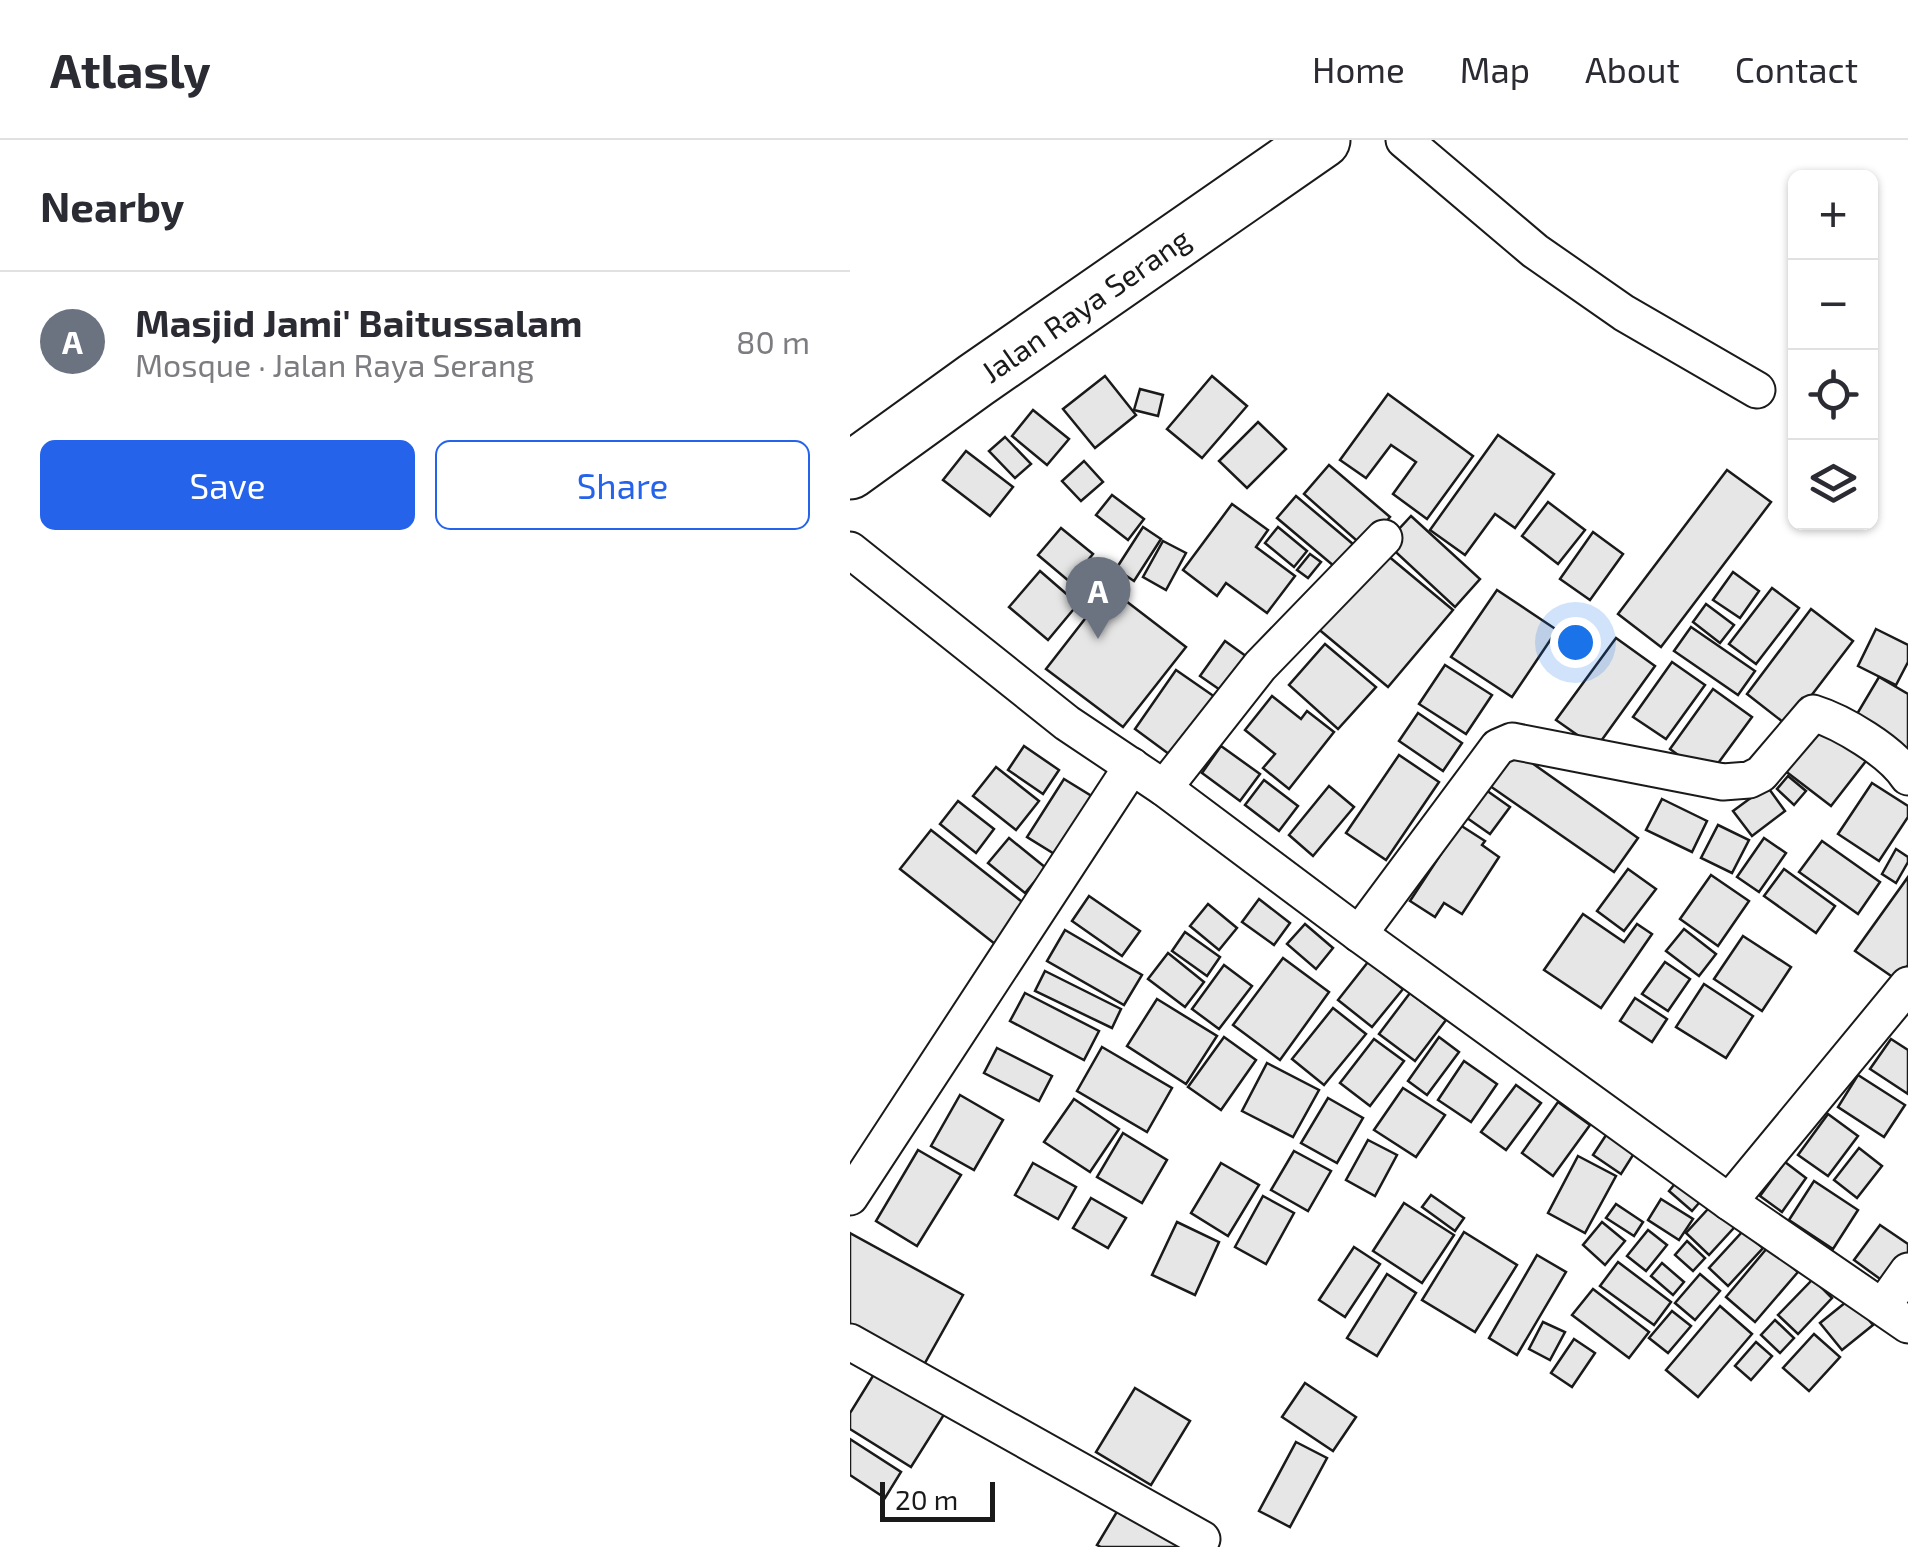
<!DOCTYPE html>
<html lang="en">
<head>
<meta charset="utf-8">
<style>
  body { margin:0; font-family:"Exo 2",sans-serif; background:#f2f2f3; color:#2b2b33 }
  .controls { position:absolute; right:30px; top:30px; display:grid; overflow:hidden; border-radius:15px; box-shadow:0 2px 8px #0004 }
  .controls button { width:90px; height:90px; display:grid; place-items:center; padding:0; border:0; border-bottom:2px solid #e1e1e2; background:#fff; color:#2b2b33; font:50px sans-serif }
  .scale { position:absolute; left:30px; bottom:25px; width:115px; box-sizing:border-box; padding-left:10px; border:5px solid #1a1a1a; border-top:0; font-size:28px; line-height:35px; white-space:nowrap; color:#1a1a1a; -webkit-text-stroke:8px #fff; paint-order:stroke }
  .you { position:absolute; left:725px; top:502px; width:35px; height:35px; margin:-25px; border:8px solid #fff; border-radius:50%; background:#1a73e8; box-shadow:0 0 0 15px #1a73e833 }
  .badge { display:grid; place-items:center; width:65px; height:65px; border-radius:50%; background:#2563eb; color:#fff; font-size:32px; font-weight:700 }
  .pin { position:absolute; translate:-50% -82px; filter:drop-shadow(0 2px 5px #0008) }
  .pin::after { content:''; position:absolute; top:52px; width:35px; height:30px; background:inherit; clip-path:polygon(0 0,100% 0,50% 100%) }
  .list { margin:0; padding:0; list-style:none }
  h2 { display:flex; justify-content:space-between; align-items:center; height:130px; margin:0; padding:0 40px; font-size:42px }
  h2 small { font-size:32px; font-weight:400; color:#7c7c81 }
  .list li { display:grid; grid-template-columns:65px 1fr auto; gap:30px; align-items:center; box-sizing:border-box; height:140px; padding:0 40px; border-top:2px solid #e1e1e2 }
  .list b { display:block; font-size:38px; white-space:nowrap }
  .list p { margin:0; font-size:32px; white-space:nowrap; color:#7c7c81 }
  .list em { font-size:32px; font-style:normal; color:#7c7c81 }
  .actions { display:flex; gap:20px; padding:30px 40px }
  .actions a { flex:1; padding:22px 0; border:2px solid #2563eb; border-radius:15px; text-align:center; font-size:35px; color:#2563eb }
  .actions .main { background:#2563eb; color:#fff }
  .icon { flex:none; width:55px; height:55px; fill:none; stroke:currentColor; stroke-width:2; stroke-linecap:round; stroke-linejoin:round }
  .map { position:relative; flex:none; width:1058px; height:1407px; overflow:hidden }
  header { display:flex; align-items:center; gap:60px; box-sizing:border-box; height:140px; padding:0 50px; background:#fff; border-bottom:2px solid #e1e1e2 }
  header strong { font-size:48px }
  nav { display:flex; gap:55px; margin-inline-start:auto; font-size:35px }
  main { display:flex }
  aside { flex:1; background:#fff }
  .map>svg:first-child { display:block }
  .building { fill:#e6e6e6; stroke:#1a1a1a; stroke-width:2.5 }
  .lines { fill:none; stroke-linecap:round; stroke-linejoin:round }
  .minor-casing { stroke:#1a1a1a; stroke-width:39 }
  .trunk-casing { stroke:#1a1a1a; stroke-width:59 }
  .minor { stroke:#fff; stroke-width:35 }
  .trunk { stroke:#fff; stroke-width:55 }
  .labels { text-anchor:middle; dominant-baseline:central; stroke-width:8; stroke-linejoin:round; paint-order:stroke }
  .street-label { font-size:30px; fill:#1a1a1a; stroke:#fff }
</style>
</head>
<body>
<header>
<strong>Atlasly</strong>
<nav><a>Home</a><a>Map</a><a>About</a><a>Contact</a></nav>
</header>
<main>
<aside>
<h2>Nearby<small></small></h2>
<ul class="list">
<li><span class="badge" style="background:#6b7280">A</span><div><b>Masjid Jami' Baitussalam</b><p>Mosque · Jalan Raya Serang</p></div><em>80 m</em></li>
</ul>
<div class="actions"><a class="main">Save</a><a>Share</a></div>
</aside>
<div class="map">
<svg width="1058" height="1407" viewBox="0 0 1058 1407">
  <rect width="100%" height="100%" fill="#fff"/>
  <g class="building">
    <polygon points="255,236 286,275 245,308 213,269"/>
    <polygon points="362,236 397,266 352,318 317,289"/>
    <polygon points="290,249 313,255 308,276 284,270"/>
    <polygon points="538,254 623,316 577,379 543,354 566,322 541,305 516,338 490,320"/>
    <polygon points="183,270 219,299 197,325 162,296"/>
    <polygon points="408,282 436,309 397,348 369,321"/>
    <polygon points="648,295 704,334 665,388 645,374 615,415 580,390"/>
    <polygon points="155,297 181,324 165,338 139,311"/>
    <polygon points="116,311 163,347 140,376 93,340"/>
    <polygon points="234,321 253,342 231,361 212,341"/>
    <polygon points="479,325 540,377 514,407 454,354"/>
    <polygon points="877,330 921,362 811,507 768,474"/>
    <polygon points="262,355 294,379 278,400 246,375"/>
    <polygon points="446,356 510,410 491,432 427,378"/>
    <polygon points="698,362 735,390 708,424 672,396"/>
    <polygon points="382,364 418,390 406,407 445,436 417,473 376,443 367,456 333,430"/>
    <polygon points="561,376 630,439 605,467 536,403"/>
    <polygon points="293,387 311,399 284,441 266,429"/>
    <polygon points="428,387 457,411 444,427 415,403"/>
    <polygon points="211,388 243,414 220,442 188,415"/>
    <polygon points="743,392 773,414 740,460 710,439"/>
    <polygon points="313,401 336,413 316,450 293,437"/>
    <polygon points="531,410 603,470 538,547 466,487"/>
    <polygon points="460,414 471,422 458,438 447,430"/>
    <polygon points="190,431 228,464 198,500 159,467"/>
    <polygon points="883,432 909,451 890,478 863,460"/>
    <polygon points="259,448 336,507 273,587 196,529"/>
    <polygon points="922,448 949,468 906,524 879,504"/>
    <polygon points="647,450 707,490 662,557 601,517"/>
    <polygon points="856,464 884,485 870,503 843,482"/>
    <polygon points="961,469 1003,501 938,586 897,554"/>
    <polygon points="841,487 905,531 888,555 824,511"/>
    <polygon points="1026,489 1058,505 1058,522 1046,545 1008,526"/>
    <polygon points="766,498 805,526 746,608 706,580"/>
    <polygon points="375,501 400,519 376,554 350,536"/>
    <polygon points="475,504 526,547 488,589 439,545"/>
    <polygon points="822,522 855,545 816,599 783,577"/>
    <polygon points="595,525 642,555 616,594 569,564"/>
    <polygon points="326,530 365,557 323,617 285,589"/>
    <polygon points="1029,537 1058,554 1058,611 1004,579"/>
    <polygon points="863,549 902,577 858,637 820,609"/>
    <polygon points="422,556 451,579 457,571 484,592 439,649 413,628 425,614 395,590"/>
    <polygon points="568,573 612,603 593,631 549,601"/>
    <polygon points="970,585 1016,621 981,666 934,630"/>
    <polygon points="174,606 209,630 193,654 158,630"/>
    <polygon points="371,606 410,634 390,661 352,633"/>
    <polygon points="665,611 788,698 764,732 640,646"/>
    <polygon points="549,615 589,642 536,720 496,693"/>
    <polygon points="146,627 189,661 166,690 123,656"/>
    <polygon points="938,636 956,651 944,665 927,649"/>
    <polygon points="214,639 248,660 211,718 177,697"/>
    <polygon points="414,640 448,666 429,691 395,665"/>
    <polygon points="1022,643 1058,666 1058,677 1029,721 988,694"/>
    <polygon points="479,646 504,667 463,716 439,695"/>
    <polygon points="917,646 935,671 902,696 883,671"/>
    <polygon points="636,650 660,667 640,694 617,678"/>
    <polygon points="812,659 857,681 842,712 796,690"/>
    <polygon points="108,661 144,689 126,713 90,684"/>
    <polygon points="610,685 635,701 632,705 649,717 612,774 594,763 585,777 560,761"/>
    <polygon points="868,685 899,700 882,733 851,718"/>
    <polygon points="81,690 176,765 145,804 50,729"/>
    <polygon points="159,698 196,728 175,753 138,723"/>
    <polygon points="914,698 936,713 909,752 887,737"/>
    <polygon points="972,701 1030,742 1008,774 949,732"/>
    <polygon points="1046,709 1058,717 1058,722 1046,743 1032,734"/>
    <polygon points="778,729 806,749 774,791 747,771"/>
    <polygon points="934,729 985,766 966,793 914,756"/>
    <polygon points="861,735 899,761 868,806 830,779"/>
    <polygon points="1058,737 1058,825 1047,840 1005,811"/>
    <polygon points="239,756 290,791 272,816 222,781"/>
    <polygon points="409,759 440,783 424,805 392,782"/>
    <polygon points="358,764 387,788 369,810 340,786"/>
    <polygon points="733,774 774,802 787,784 802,794 751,868 694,830"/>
    <polygon points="455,784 483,808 466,829 437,804"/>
    <polygon points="834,789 866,814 849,836 816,811"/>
    <polygon points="215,790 292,835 274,865 197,821"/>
    <polygon points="335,792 370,817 357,836 322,811"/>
    <polygon points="893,796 941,827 912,871 864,839"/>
    <polygon points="318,813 354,842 335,867 298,839"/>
    <polygon points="433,818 479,852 430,920 383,885"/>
    <polygon points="518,822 553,849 522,887 488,860"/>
    <polygon points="815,822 840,839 818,871 792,854"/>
    <polygon points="374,825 402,846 369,889 342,869"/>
    <polygon points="195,831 271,869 262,888 185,851"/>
    <polygon points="854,844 903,876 876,918 826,887"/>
    <polygon points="175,853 249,891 234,920 160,881"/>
    <polygon points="560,853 596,880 565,921 529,894"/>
    <polygon points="785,858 817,879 802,902 770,881"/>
    <polygon points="307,859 367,896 336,944 277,906"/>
    <polygon points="483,868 516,894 474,945 442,919"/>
    <polygon points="374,897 406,920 371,970 338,947"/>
    <polygon points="589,897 609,912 577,955 558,941"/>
    <polygon points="524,899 554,921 520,966 490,943"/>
    <polygon points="1041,899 1058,910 1058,954 1020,929"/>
    <polygon points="252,907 322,948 297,992 227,951"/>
    <polygon points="147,908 202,936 189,961 134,933"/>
    <polygon points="614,921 647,944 621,982 588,960"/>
    <polygon points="417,923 469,950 443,997 392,971"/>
    <polygon points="1008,935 1055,965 1034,997 988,967"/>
    <polygon points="666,945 691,963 656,1010 631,992"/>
    <polygon points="553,948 595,975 566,1017 524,990"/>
    <polygon points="110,955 153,980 124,1030 81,1006"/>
    <polygon points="478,958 513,978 487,1023 451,1003"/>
    <polygon points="224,959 269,989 240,1032 194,1002"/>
    <polygon points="708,962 740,985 703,1036 672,1013"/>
    <polygon points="978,974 1008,996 978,1036 948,1015"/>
    <polygon points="762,986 790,1004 771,1034 743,1015"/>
    <polygon points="273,993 317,1020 292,1063 247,1037"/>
    <polygon points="518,1000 547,1015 525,1056 496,1040"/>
    <polygon points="1009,1008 1032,1026 1007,1058 984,1040"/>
    <polygon points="68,1010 111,1035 67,1106 26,1081"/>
    <polygon points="444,1011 481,1031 458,1071 421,1050"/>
    <polygon points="728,1016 766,1036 735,1093 698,1073"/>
    <polygon points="935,1022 956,1038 932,1072 910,1056"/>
    <polygon points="183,1023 226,1047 208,1079 165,1055"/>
    <polygon points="371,1023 409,1045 378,1096 341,1073"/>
    <polygon points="832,1035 856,1055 842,1071 819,1051"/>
    <polygon points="964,1041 1008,1070 983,1109 939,1080"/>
    <polygon points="581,1055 614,1078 605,1091 572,1067"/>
    <polygon points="413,1056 444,1073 416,1124 385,1107"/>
    <polygon points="869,1057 892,1079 859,1115 836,1093"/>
    <polygon points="241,1058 276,1078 258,1108 223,1088"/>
    <polygon points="811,1059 843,1079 829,1100 798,1080"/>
    <polygon points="554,1063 604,1095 572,1143 523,1111"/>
    <polygon points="766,1064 793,1082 784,1096 756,1078"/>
    <polygon points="327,1082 369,1102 345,1155 302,1135"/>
    <polygon points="752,1082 775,1101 755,1125 733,1105"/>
    <polygon points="1030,1085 1058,1104 1058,1116 1037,1144 1004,1120"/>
    <polygon points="798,1090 817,1105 796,1131 777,1116"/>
    <polygon points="893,1091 913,1108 878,1146 859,1128"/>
    <polygon points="614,1092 667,1125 625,1192 572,1160"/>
    <polygon points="0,1093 113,1155 71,1230 0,1191"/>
    <polygon points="837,1101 855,1118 843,1131 825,1115"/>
    <polygon points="504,1107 530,1124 495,1177 469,1160"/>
    <polygon points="918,1107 948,1132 905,1182 876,1157"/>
    <polygon points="687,1115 716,1132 667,1215 639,1198"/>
    <polygon points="768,1122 821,1162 804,1185 750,1146"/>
    <polygon points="812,1123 834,1142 823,1155 801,1136"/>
    <polygon points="537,1134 566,1153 527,1216 497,1198"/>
    <polygon points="850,1134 870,1151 845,1180 825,1163"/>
    <polygon points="963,1139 982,1158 948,1194 928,1175"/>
    <polygon points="743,1149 799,1192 779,1218 722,1175"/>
    <polygon points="1001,1158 1023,1185 992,1210 970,1183"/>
    <polygon points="870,1166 902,1194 848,1257 816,1230"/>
    <polygon points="822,1171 841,1186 818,1213 799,1198"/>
    <polygon points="925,1180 944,1198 930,1213 911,1195"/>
    <polygon points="693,1182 715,1192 700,1220 679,1209"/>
    <polygon points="964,1194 990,1217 959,1251 933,1228"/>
    <polygon points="724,1199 745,1213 722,1247 701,1233"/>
    <polygon points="906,1202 922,1216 901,1240 885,1226"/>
    <polygon points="26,1231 95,1273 61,1327 0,1289 0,1273"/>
    <polygon points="455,1243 506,1277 483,1311 432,1277"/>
    <polygon points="285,1248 340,1281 301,1345 246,1312"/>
    <polygon points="0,1299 51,1332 35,1358 0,1335"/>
    <polygon points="446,1302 477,1318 440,1387 409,1371"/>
    <polygon points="271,1365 343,1407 251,1407 247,1405"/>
  </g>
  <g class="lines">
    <defs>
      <g id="minor">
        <polyline points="554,0 685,111 774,173 907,250"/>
        <polyline points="0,410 217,583 314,648 509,794 879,1062 1058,1185"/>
        <polyline points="314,648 410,526 534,398"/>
        <path d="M509,794l139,-187 14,-6 211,41 26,-2 12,-6 52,-61c29,9 78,38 95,64"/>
        <polyline points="0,1057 282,626"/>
        <polyline points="879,1062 1058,845"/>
        <polyline points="1033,1166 1058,1131"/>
        <polyline points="0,1202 352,1399"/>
      </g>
      <g id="trunk">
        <path id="s1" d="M0,331l126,-91 346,-240"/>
      </g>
    </defs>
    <use href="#minor" class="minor-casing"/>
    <use href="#trunk" class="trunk-casing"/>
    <use href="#minor" class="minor"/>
    <use href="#trunk" class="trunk"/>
  </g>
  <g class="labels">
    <g class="street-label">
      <text stroke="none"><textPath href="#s1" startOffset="288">Jalan Raya Serang</textPath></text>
    </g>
  </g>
</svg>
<div class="controls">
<button>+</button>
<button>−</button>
<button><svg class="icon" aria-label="locate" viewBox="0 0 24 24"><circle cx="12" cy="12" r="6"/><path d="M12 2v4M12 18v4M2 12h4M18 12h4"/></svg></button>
<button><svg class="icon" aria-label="layers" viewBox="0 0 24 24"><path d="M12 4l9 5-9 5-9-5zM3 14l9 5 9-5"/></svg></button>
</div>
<div class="scale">20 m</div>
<div class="you"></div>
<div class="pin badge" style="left:248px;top:499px;background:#6b7280">A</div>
</div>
</main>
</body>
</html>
